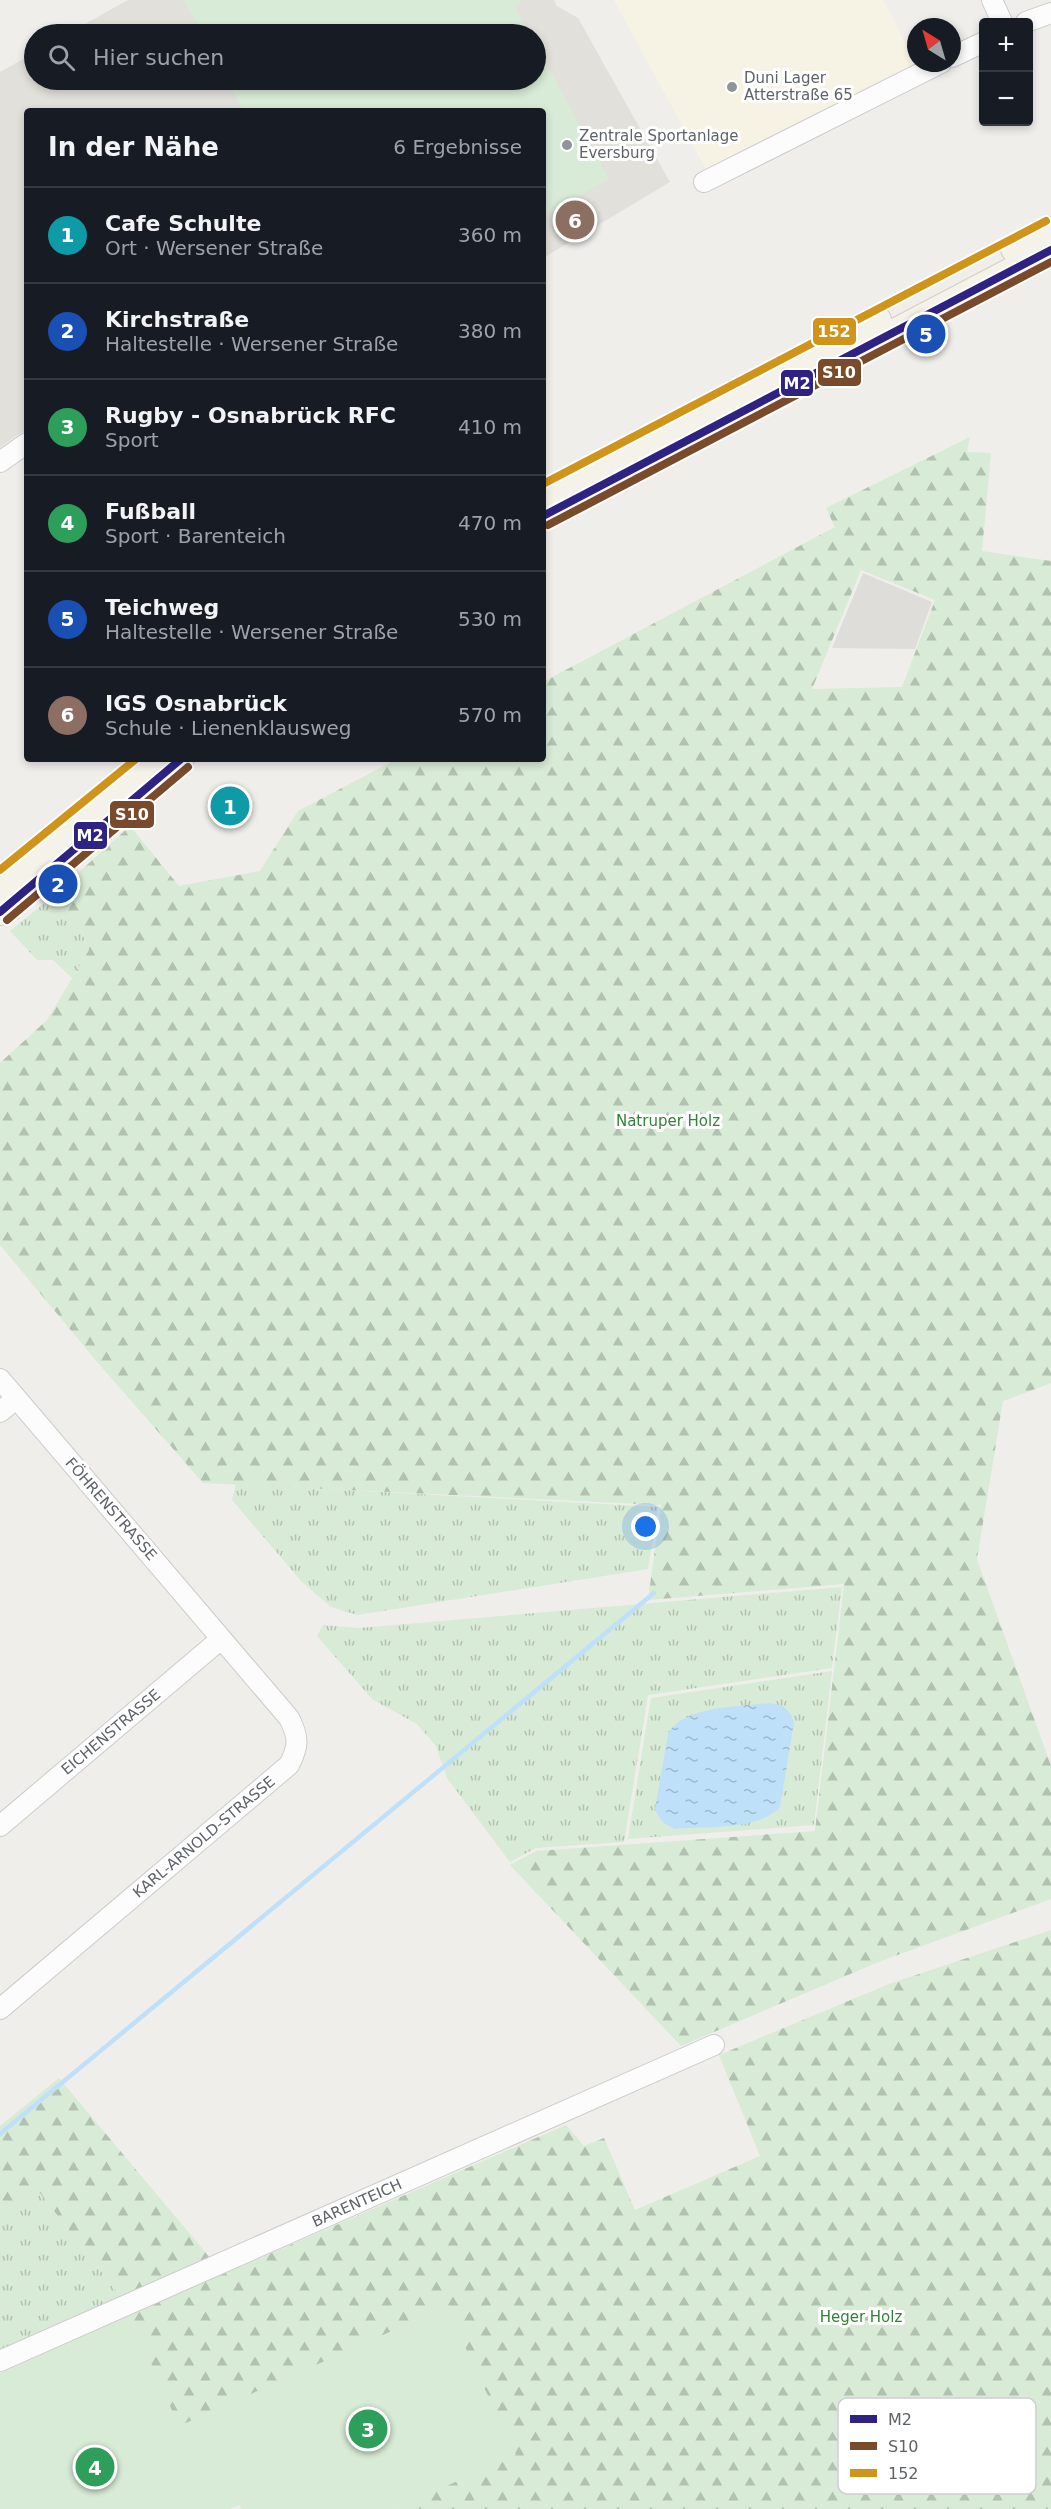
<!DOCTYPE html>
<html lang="de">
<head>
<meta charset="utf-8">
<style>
  body { margin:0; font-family:"DejaVu Sans",sans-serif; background:#242831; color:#f1f3f6 }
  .controls { position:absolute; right:18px; top:18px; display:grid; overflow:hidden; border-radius:6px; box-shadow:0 3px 9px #0003 }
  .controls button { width:54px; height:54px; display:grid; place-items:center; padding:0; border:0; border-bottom:2px solid #363941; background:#171b24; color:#f1f3f6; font:30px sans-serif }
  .compass { position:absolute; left:907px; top:18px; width:54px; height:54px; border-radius:50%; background:#171b24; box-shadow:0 3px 9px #0003; rotate:323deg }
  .you { position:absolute; left:646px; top:1527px; width:21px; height:21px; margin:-15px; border:4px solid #fff; border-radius:50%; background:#1a73e8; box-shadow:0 0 0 9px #1a73e833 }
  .badge { display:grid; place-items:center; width:39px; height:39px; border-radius:50%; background:#919496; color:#fff; font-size:20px; font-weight:700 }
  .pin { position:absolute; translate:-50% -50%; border:3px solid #fff; box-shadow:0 2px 6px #0006 }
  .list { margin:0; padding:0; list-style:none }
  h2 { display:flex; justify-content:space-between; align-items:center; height:78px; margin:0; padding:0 24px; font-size:26px }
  h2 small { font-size:20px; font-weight:400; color:#9ea1a6 }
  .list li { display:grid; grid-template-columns:39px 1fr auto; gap:18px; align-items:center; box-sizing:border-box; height:96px; padding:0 24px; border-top:2px solid #363941 }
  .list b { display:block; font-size:22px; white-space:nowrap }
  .list p { margin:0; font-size:20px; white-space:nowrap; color:#9ea1a6 }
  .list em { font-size:20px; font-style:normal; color:#9ea1a6 }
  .icon { flex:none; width:33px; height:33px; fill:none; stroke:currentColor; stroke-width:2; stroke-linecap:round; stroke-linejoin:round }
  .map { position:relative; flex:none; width:1051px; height:2509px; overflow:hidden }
  .search { position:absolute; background:#171b24; box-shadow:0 3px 9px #0003; left:24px; top:24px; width:522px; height:66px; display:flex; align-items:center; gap:15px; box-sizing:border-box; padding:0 21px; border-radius:33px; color:#9ea1a6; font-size:22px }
  .panel { position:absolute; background:#171b24; box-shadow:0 3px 9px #0003; left:24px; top:108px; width:522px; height:654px; border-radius:6px }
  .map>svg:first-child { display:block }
  .commercial { fill:#f7f3e4 }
  .industrial { fill:#dfddda }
  .education { fill:#e2e0da }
  .grass { fill:url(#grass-tufts) }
  .forest { fill:url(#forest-firs); fill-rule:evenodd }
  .garden { fill:#d8ebd6 }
  .water { fill:url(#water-ripples) }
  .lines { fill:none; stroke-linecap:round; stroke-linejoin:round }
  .stream { stroke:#bfe0f9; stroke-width:4.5 }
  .minor-casing { stroke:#cbcccc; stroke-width:22 }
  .major-casing { stroke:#d7ceb8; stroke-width:28 }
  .minor { stroke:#fdfcfc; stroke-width:20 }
  .major { stroke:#f4f2e9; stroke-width:26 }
  .bus-1-casing { stroke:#fff; stroke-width:12 }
  .bus-2-casing { stroke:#fff; stroke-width:12 }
  .bus-3-casing { stroke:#fff; stroke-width:12 }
  .bus-1 { stroke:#2e2382; stroke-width:8 }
  .bus-2 { stroke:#7a4b2a; stroke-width:8 }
  .bus-3 { stroke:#d1941a; stroke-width:8 }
  .poi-dot { fill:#919496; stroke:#fff; stroke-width:2 }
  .labels { text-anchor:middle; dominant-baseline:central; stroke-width:6; stroke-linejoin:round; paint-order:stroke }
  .poi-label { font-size:15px; fill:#5f6368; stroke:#fff; text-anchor:start }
  .park-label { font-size:15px; fill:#348238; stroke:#fff }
  .street-label { font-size:15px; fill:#5f6368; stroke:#fff }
  .key { fill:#fff; stroke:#cfd0d2; stroke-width:1.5 }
  .key-label { font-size:16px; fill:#5f6368 }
  .line-badge { stroke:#fff; stroke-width:2 }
  .badge-label { font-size:16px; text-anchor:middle; font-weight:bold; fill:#fff }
</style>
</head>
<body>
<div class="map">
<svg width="1051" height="2509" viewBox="0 0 1051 2509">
  <defs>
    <pattern id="grass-tufts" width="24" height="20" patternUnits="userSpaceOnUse" patternTransform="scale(1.5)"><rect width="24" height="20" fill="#d8ebd6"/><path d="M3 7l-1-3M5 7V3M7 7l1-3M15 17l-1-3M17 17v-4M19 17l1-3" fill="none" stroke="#b2c2b1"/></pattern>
    <pattern id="forest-firs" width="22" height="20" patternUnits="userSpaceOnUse" patternTransform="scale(1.5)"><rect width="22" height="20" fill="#d8ebd6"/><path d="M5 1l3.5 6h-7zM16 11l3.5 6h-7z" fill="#b2c2b1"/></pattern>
    <pattern id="water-ripples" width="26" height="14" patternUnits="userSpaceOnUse" patternTransform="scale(1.5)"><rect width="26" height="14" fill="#bfe0f9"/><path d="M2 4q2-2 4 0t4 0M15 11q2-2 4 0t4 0" fill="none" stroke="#9eb9cd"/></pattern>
  </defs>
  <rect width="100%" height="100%" fill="#efeeea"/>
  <polygon class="commercial" points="614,0 883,0 917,66 707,171"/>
  <polygon class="industrial" points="863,573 932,602 915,649 832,648"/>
  <polygon class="education" points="128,0 554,0 557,6 578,18 670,182 543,258 543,111 27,111 27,429 0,447 0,72 34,53 34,80 536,80 536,34 67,34"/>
  <g class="grass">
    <polygon points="47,901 82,933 89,950 72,978 53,960 37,960 10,931"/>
    <polygon points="236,1484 658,1507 648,1569 357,1615 331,1607 301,1581 232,1500"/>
    <polygon points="842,1587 832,1668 648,1695 624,1842 536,1848 510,1862 447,1778 436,1746 417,1724 373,1700 317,1636 323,1625 359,1628"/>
    <polygon points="832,1671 814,1825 628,1839 651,1698"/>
    <polygon points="40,2193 122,2298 0,2353 0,2206 14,2208"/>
  </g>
  <g class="forest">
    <path d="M970,437l-3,15 24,1 -9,98 69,10v822l-48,18 -26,158 74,207v133l-170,62 -200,85 -171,-181 26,-14 279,-20 29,-247 -196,16 13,-95 -458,-22 -105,-120 -98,-118v-182l47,-43 42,-70 -7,-17 -31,-28 10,-9 -3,-5 72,-65 49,60 81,-15 38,-60 99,-52h146v-77l292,-155 -9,-19zM861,570l74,30 -33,87 -90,2z"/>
    <polygon points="1051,1930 1051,2509 394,2509 515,2455 446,2307 179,2427 129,2315 566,2125 584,2146 604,2138 635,2210 760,2156 719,2055 889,1984"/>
    <polygon points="59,2078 211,2259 122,2298 40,2193 14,2208 0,2206 0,2126"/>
  </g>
  <g class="garden">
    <polygon points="184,0 524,0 514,6 530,34 203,34"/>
    <polygon points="536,45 609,179 543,216 543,111 244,111 227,80 536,80"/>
    <polygon points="446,2307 516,2455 394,2509 242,2509 239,2505 230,2509 0,2509 0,2373 129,2315 179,2426"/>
  </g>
  <path class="water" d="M769,1703c14,2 20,5 25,19l-14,85c-22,24 -74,19 -105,22 -11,-5 -16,-9 -20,-20l13,-75c14,-28 72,-27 101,-31z"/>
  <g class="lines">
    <polyline class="stream" points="0,2134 654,1593"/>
    <defs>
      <g id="minor">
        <polyline points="992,0 1002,22"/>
        <polyline points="1026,22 1051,13"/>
        <polyline points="952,57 984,42"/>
        <polyline points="704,182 941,63"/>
        <polyline points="0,462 27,443"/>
        <path d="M0,1379l289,339c10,19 10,28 0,47l-289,244"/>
        <polyline points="0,1412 16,1399"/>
        <polyline points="0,1826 221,1639"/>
        <polyline points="0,2361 714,2045"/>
      </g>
      <g id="major">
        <polyline points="1014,249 1051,230"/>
        <polyline points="543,496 878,320"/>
        <polyline points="543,516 1051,250"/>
        <polyline points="0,884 153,759"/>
        <polyline points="0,912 181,759"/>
      </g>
    </defs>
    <use href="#minor" class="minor-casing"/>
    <use href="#major" class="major-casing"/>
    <use href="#minor" class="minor"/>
    <use href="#major" class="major"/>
    <defs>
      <g id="bus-1">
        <polyline points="543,516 1051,250"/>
        <polyline points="0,912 181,759"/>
      </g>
      <g id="bus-2">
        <polyline points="548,525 1051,262"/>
        <polyline points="7,920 188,767"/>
      </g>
      <g id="bus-3">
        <polyline points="543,484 1046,221"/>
        <polyline points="0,870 136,759"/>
      </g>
    </defs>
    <use href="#bus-1" class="bus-1-casing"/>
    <use href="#bus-2" class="bus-2-casing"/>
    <use href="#bus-3" class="bus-3-casing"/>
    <use href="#bus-1" class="bus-1"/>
    <use href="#bus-2" class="bus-2"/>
    <use href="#bus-3" class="bus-3"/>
  </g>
  <g class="poi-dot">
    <circle cx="732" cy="87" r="6"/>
    <circle cx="567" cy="145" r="6"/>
  </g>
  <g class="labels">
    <g class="poi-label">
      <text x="744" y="78">Duni Lager<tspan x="744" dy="17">Atterstraße 65</tspan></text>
      <text x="579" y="136">Zentrale Sportanlage<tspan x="579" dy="17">Eversburg</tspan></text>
    </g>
    <g class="park-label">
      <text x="668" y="1121">Natruper Holz</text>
      <text x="861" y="2317">Heger Holz</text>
    </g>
    <g class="street-label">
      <text transform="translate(111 1509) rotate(49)">FÖHRENSTRASSE</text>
      <text transform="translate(111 1732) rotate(-40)">EICHENSTRASSE</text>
      <text transform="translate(204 1837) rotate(-40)">KARL-ARNOLD-STRASSE</text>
      <text transform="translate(357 2203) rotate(-24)">BARENTEICH</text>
    </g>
  </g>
  <rect x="838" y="2398" width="198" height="96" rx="9" class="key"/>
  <rect x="850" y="2415" width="27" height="8" fill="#2e2382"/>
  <rect x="850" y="2442" width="27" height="8" fill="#7a4b2a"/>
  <rect x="850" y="2469" width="27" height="8" fill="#d1941a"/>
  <g class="key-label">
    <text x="888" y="2425">M2</text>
    <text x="888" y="2452">S10</text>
    <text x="888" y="2479">152</text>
  </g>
  <g class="line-badge">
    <rect x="812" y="317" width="45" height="29" rx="6" fill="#d1941a"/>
    <rect x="817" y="358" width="45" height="29" rx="6" fill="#7a4b2a"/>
    <rect x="780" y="369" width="34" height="28" rx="6" fill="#2e2382"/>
    <rect x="109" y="800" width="46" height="29" rx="6" fill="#7a4b2a"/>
    <rect x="73" y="821" width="35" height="29" rx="6" fill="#2e2382"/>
  </g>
  <g class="badge-label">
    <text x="834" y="337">152</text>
    <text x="839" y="378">S10</text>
    <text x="797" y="389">M2</text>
    <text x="132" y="820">S10</text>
    <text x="90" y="841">M2</text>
  </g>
</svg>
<div class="controls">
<button>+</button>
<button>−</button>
</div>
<svg class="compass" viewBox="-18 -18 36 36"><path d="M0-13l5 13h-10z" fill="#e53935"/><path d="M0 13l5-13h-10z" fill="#9ea1a6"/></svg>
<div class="you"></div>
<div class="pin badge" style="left:230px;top:806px;background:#0f9aa8">1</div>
<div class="pin badge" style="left:58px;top:884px;background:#1a4fb4">2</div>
<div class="pin badge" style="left:368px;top:2429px;background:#2e9e5b">3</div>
<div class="pin badge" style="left:95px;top:2467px;background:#2e9e5b">4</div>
<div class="pin badge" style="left:926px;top:334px;background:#1a4fb4">5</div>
<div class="pin badge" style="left:575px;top:220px;background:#8d6e63">6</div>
<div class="search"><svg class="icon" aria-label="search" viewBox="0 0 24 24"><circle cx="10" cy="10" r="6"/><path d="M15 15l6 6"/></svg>Hier suchen</div>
<section class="panel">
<h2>In der Nähe<small>6 Ergebnisse</small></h2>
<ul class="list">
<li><span class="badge" style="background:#0f9aa8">1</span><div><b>Cafe Schulte</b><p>Ort · Wersener Straße</p></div><em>360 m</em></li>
<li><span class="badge" style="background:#1a4fb4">2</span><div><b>Kirchstraße</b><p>Haltestelle · Wersener Straße</p></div><em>380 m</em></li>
<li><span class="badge" style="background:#2e9e5b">3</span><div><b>Rugby - Osnabrück RFC</b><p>Sport</p></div><em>410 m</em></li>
<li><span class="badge" style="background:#2e9e5b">4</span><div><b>Fußball</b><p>Sport · Barenteich</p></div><em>470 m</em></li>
<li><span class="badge" style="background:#1a4fb4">5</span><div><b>Teichweg</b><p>Haltestelle · Wersener Straße</p></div><em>530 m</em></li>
<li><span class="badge" style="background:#8d6e63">6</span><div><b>IGS Osnabrück</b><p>Schule · Lienenklausweg</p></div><em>570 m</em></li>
</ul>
</section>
</div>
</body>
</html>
